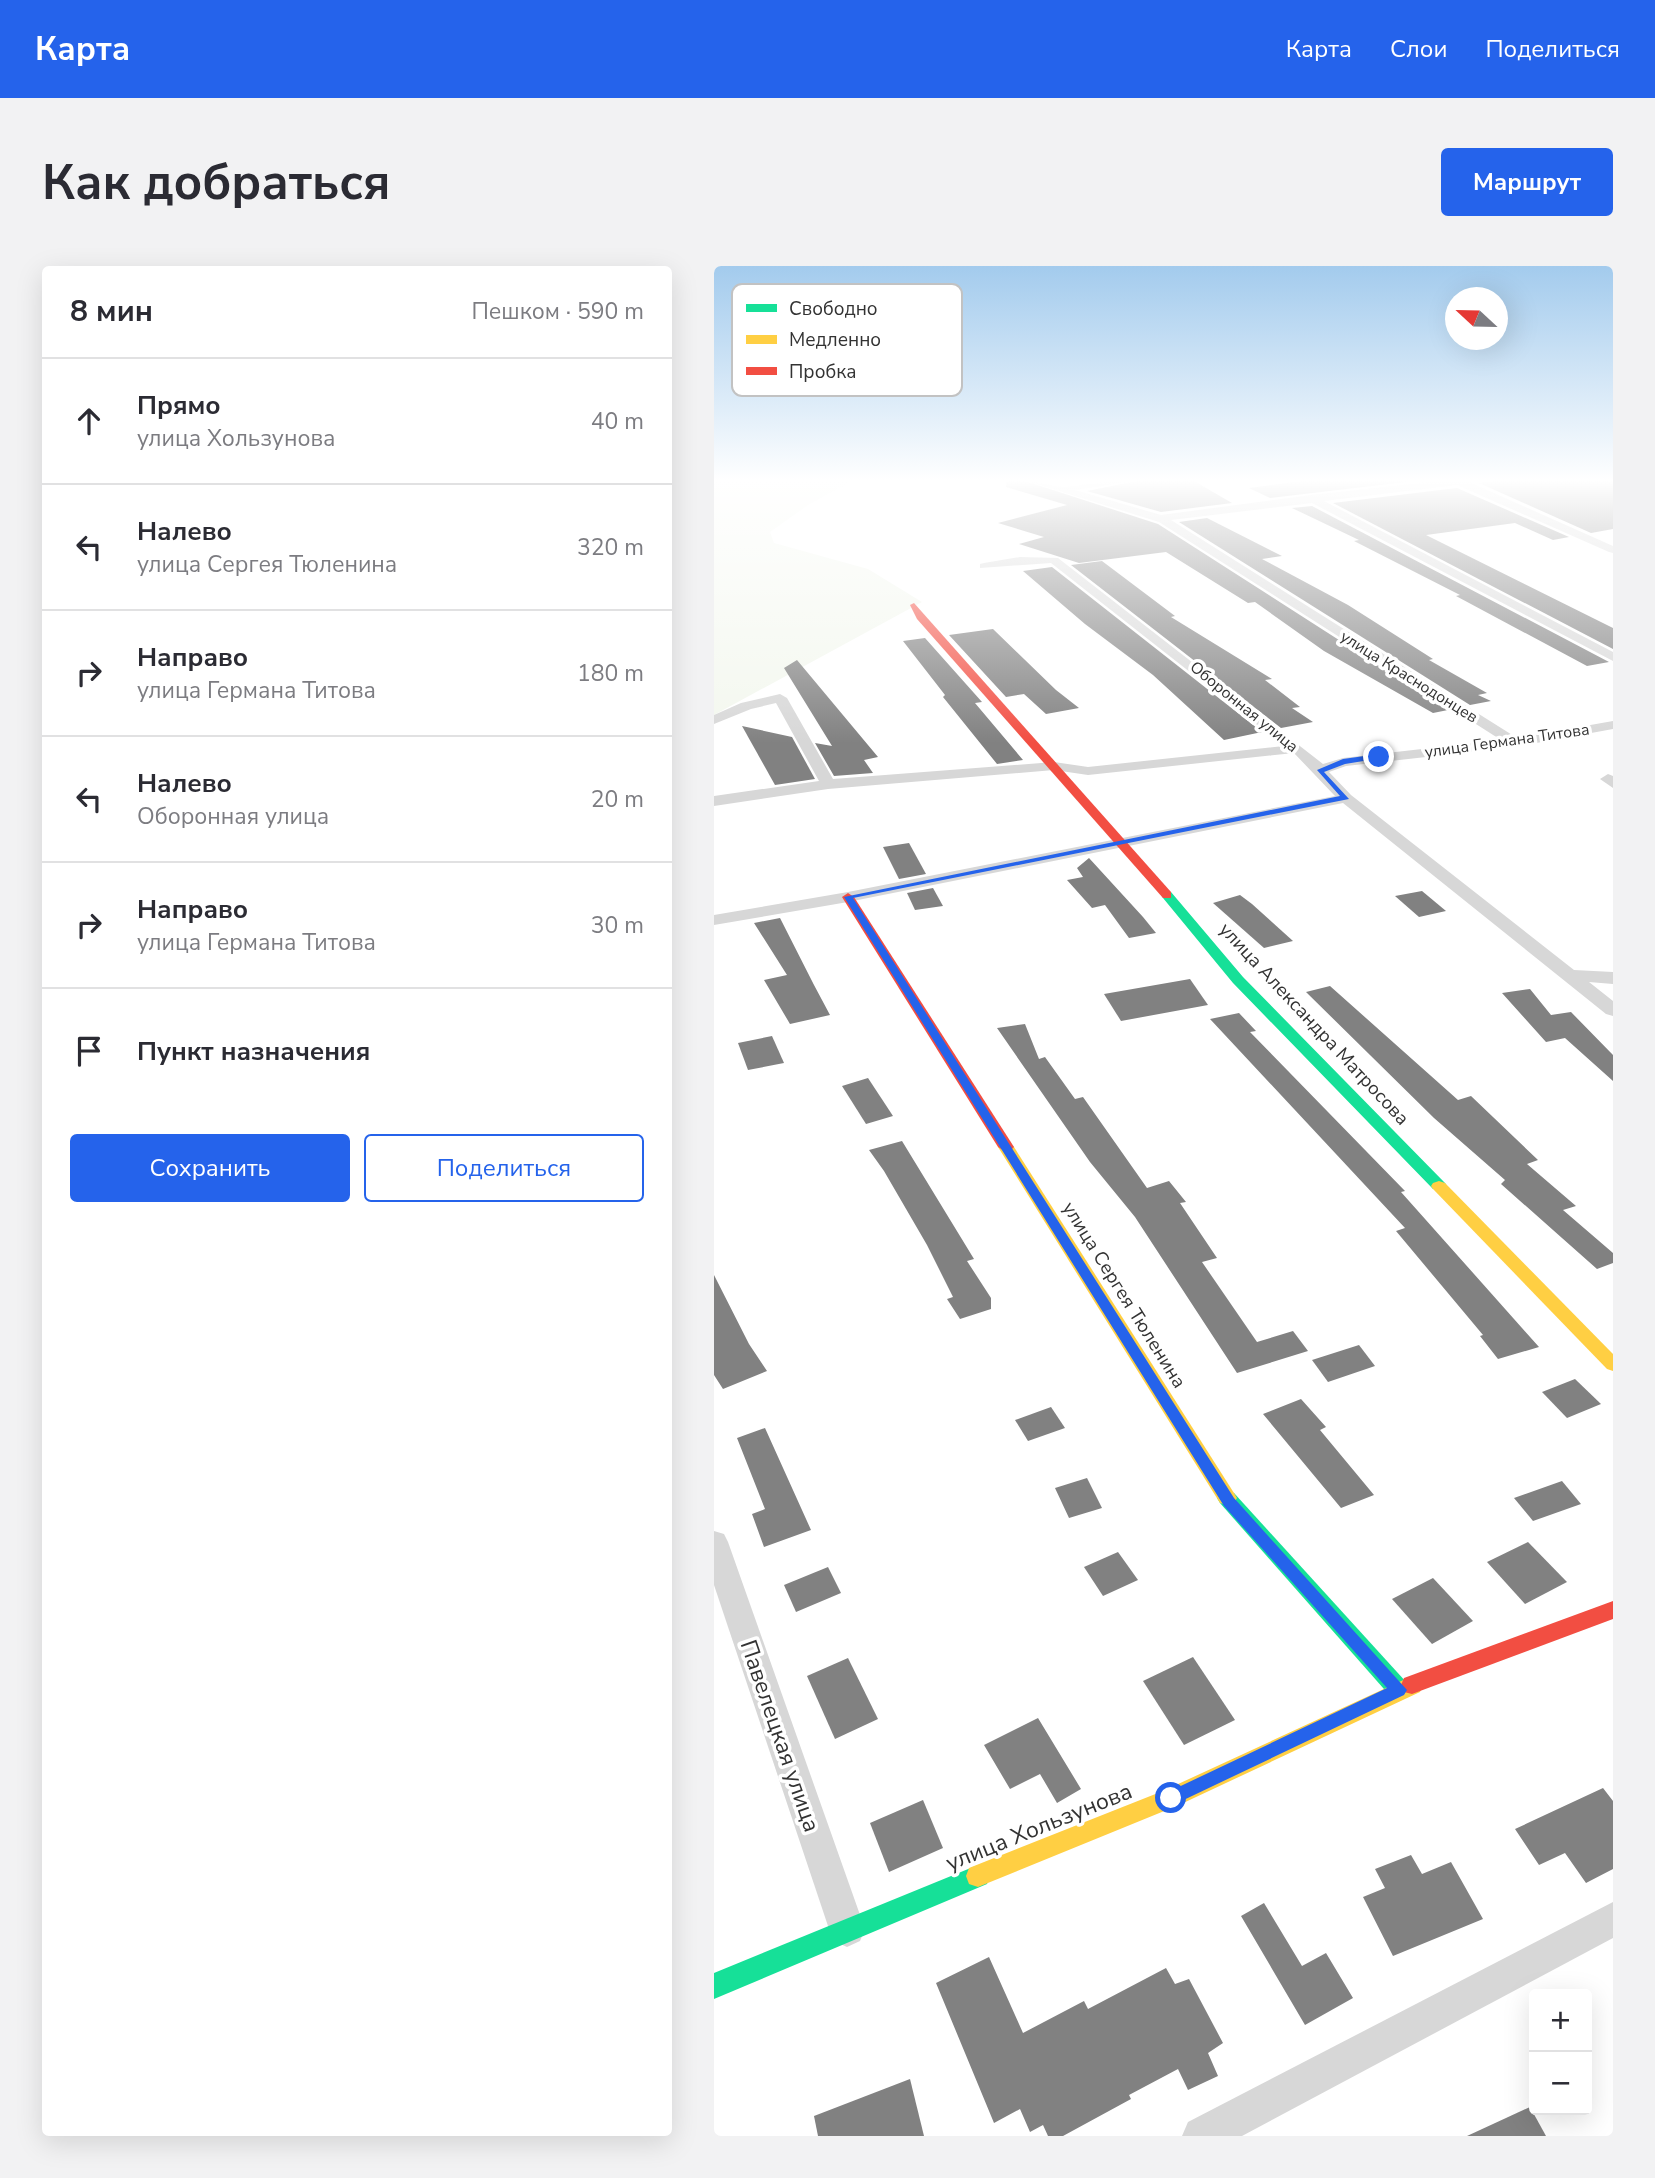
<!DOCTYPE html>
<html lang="ru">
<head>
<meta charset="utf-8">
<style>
  body { margin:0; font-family:"Nunito Sans",sans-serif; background:#f2f2f3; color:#2b2b33 }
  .controls { position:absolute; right:21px; bottom:21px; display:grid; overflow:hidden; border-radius:7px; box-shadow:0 7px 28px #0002 }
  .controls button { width:63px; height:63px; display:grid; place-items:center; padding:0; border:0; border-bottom:2px solid #e1e1e2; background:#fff; color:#2b2b33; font:35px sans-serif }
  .compass { position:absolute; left:731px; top:21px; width:63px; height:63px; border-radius:50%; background:#fff; box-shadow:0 7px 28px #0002; rotate:292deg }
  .stop { position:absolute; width:21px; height:21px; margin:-16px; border:5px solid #2563eb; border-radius:50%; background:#fff }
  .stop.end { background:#2563eb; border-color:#fff; box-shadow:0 2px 7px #0008 }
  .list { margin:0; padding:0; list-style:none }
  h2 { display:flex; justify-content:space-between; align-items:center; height:91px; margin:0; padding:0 28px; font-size:30px }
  h2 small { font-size:23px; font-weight:400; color:#7c7c81 }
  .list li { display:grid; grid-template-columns:46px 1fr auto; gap:21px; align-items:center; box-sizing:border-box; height:126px; padding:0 28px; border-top:2px solid #e1e1e2 }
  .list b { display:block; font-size:26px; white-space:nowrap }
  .list p { margin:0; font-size:23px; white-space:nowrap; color:#7c7c81 }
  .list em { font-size:23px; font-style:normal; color:#7c7c81 }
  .actions { display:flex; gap:14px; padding:21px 28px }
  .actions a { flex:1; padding:16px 0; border:2px solid #2563eb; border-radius:7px; text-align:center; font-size:24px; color:#2563eb }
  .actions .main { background:#2563eb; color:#fff }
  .icon { flex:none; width:38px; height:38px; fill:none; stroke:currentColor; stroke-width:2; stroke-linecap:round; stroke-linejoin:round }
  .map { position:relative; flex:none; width:899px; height:1870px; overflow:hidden; border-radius:7px }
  header { display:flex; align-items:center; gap:42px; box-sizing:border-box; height:98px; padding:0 35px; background:#2563eb; color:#fff }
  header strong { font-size:33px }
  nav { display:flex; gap:38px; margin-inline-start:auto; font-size:24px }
  .intro { display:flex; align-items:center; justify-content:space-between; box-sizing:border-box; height:168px; padding:0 42px }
  h1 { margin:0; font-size:49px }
  .button { padding:18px 32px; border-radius:7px; background:#2563eb; color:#fff; font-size:24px; font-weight:700 }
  main { display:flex; gap:42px; padding:0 42px }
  aside { flex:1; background:#fff; border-radius:7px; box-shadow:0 7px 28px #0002 }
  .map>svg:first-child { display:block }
  .green { fill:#f3f7ee }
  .building { fill:#818181 }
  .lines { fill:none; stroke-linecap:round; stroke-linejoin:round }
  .street { fill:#d7d7d7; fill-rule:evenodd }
  .fast { fill:#16e098; fill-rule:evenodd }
  .slow { fill:#ffcf43; fill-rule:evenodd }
  .jam { fill:#f24e42; fill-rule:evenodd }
  .route { fill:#2563eb }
  .labels { text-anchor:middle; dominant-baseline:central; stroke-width:7; stroke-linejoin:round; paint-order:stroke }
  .far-street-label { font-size:16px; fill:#333; stroke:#fff }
  .street-label { font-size:19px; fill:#333; stroke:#fff }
  .near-street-label { font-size:23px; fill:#333; stroke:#fff }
  .key { fill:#fff; stroke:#c2c2c2; stroke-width:2 }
  .key-label { font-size:19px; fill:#333 }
</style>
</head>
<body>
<header>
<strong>Карта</strong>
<nav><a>Карта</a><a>Слои</a><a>Поделиться</a></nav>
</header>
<div class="intro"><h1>Как добраться</h1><a class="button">Маршрут</a></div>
<main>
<aside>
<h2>8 мин<small>Пешком · 590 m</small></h2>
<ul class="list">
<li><svg class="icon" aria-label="ahead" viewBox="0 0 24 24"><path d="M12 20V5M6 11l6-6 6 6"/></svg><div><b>Прямо</b><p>улица Хользунова</p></div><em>40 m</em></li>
<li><svg class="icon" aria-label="left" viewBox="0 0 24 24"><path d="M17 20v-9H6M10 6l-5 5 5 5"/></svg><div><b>Налево</b><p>улица Сергея Тюленина</p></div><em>320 m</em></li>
<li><svg class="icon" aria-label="right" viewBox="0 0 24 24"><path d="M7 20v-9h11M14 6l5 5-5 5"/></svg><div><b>Направо</b><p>улица Германа Титова</p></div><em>180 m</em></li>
<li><svg class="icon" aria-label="left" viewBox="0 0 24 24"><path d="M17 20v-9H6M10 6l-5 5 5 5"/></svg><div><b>Налево</b><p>Оборонная улица</p></div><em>20 m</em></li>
<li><svg class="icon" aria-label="right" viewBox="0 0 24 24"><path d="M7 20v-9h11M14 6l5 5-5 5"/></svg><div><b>Направо</b><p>улица Германа Титова</p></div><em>30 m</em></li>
<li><svg class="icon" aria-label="arrive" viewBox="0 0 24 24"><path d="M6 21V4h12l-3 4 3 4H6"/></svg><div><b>Пункт назначения</b></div></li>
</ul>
<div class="actions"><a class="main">Сохранить</a><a>Поделиться</a></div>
</aside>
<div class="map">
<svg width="899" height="1870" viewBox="0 0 899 1870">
  <rect width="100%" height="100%" fill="#fff"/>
  <polygon class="green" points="0,215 138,215 94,239 56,266 60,277 154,303 208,336 0,449"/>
  <g class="building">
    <polygon points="293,215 311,215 444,258 734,444 719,447 610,385 541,336 534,337 452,286 365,297 305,278 330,271 284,257 353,239 292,221"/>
    <polygon points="423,215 480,215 518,237 447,246 373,225"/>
    <polygon points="587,215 700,215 556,232 535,222"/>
    <polygon points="780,215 899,215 899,263 877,267 765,217"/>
    <polygon points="743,222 855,271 839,274 801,257 712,269 899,362 899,383 619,237"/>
    <polygon points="598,240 895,396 873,400 742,330 746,329 640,275 645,274 578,242"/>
    <polygon points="493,252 568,290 548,293 634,339 719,393 715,394 773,427 764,429 777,435 756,439 465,256"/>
    <polygon points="388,295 461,350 457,351 558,413 551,414 586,441 578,442 599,456 567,462 357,299"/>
    <polygon points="338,301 548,466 510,474 439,409 371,358 309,305"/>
    <polygon points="279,363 342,424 365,442 332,448 310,428 292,431 235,369"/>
    <polygon points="211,372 268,436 261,437 309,494 283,498 229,431 231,429 189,375"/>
    <polygon points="83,394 164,491 150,494 159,507 120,510 101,477 118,480 70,402"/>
    <polygon points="28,460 78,471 101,513 61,519"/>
    <polygon points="195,577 212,608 185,613 169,581"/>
    <polygon points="375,592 429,651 442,667 415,672 391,639 378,642 353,614 369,611 363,602"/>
    <polygon points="219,622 229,640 201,644 193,627"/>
    <polygon points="708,625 732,645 705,651 681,630"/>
    <polygon points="526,629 538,638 579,675 550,682 499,637"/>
    <polygon points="66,652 100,719 116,749 76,758 50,714 73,709 40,657"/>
    <polygon points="476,713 494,739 407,755 390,728"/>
    <polygon points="616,720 744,834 757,830 824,894 813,898 862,940 849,944 899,987 899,997 883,1003 848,972 787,918 791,914 720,852 592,726"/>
    <polygon points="816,723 837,749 857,746 899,789 899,815 851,772 832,776 788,727"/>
    <polygon points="525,747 542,765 536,766 691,925 687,926 825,1081 784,1093 766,1070 769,1069 682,965 691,962 496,753"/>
    <polygon points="311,758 325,793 331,791 361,833 369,831 433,922 455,915 472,936 466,937 503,992 488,996 543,1076 579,1065 594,1085 523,1107 421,951 376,896 283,762"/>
    <polygon points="58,770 70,797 34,804 24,777"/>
    <polygon points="154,812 179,850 152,858 128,820"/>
    <polygon points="188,875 260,993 253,995 277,1032 277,1043 246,1053 233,1033 239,1031 213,979 170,905 155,884"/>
    <polygon points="0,1009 35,1078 53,1105 9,1123 0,1109"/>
    <polygon points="645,1079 661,1100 614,1116 598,1094"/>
    <polygon points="861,1113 887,1138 853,1152 828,1126"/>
    <polygon points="587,1133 612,1161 606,1164 660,1229 627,1242 549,1148"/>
    <polygon points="337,1141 351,1162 314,1175 301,1154"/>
    <polygon points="51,1162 97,1264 50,1281 38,1248 51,1243 23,1172"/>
    <polygon points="373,1212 388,1242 355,1252 341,1222"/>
    <polygon points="848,1215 867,1238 819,1255 800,1232"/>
    <polygon points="814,1276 853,1316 811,1338 773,1296"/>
    <polygon points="404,1286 424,1314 389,1330 370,1301"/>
    <polygon points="114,1301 127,1327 82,1346 70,1319"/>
    <polygon points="719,1312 759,1355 718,1378 678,1333"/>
    <polygon points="479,1391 521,1454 470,1479 429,1415"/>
    <polygon points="134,1392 164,1453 121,1473 93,1410"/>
    <polygon points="324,1452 367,1523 343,1537 326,1508 296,1523 270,1479"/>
    <polygon points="889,1522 899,1535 899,1603 872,1617 851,1587 825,1599 801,1563"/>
    <polygon points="209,1534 229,1582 175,1606 156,1557"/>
    <polygon points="697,1589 708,1608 737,1596 769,1653 679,1690 649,1631 671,1622 661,1603"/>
    <polygon points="550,1637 588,1700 612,1687 639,1732 591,1759 527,1650"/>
    <polygon points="275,1691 309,1767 370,1735 374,1743 452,1702 461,1718 475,1713 509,1777 494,1787 504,1810 474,1824 464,1803 415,1829 417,1833 349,1870 334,1870 329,1859 316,1866 306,1843 280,1857 222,1717"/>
    <polygon points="196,1813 210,1870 104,1870 100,1850"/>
    <polygon points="816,1841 832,1870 753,1870"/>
  </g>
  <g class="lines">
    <g class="street">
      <path d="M313,215c13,0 28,7 39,6 22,-3 44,-6 68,-6l-59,9 86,25 150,-20 127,-14h29l146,65v7l-4,-1 -152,-67 -133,16 289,151v9l-301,-158 -141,17 346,218 96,-17v8l-98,18 -169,19 -17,6 22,23 223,175 39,2v12l-24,-2 24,19v15l-7,-2 -263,-211 -495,99 -134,23v-10l134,-23 487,-96 -41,-43 -206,22 -34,-5 -226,19 -114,17v-10l105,-15 -43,-78 -25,6 -37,15v-9l27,-12 39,-9 7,4 46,81 221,-17 34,5 196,-21 -233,-183 -71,5v-4l4,-1 36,-6 38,1 265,206 20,-6 158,-18 -342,-218z"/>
      <polygon points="894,508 899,510 899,522 886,513"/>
      <polygon points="0,1265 10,1268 14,1276 151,1663 146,1675 133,1681 120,1675 115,1663 0,1319"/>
      <polygon points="899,1636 899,1672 528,1870 468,1870 474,1856"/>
    </g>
    <g class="fast">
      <polygon points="453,625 457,626 529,711 731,917 733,920 731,923 719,923 519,717 449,632 447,629"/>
      <polygon points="513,1225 520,1227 693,1417 696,1424 693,1431 685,1433 677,1431 506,1237 503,1232 506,1227"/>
      <polygon points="264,1599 273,1602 276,1610 273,1618 0,1733 0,1707"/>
    </g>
    <g class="slow">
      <polygon points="292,876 300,881 520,1227 523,1232 520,1237 513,1239 506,1237 284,881"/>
      <polygon points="725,915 731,917 899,1088 899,1105 893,1103 719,923 717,920 719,917"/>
      <polygon points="698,1410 706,1412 709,1419 706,1426 465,1539 264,1621 255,1618 252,1610 255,1602 449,1525"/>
    </g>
    <g class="jam">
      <polygon points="200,337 457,626 457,632 449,632 203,353 196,339"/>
      <polygon points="134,627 140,631 300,881 297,884 292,886 284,881 128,631"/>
      <polygon points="899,1335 899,1353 698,1428 690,1426 687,1419 690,1412"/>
    </g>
  </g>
  <linearGradient id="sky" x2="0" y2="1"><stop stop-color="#a3cbed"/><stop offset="0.45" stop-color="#fff"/><stop offset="1" stop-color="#fff" stop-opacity="0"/></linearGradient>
  <rect width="899" height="477" fill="url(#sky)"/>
  <polygon class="route" points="665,488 668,492 631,498 610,506 635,533 139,632 520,1232 693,1424 690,1429 457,1540 449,1532 452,1527 673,1422 510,1240 130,631 626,530 603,504 629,493"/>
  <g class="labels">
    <g class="far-street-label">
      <text transform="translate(695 411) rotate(32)">улица Краснодонцев</text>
      <text transform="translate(530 441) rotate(39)">Оборонная улица</text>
      <text transform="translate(793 475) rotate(-8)">улица Германа Титова</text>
    </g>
    <g class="street-label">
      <text transform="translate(600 758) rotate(47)">улица Александра Матросова</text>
      <text transform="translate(410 1029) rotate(58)">улица Сергея Тюленина</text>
    </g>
    <g class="near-street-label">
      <text transform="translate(66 1470) rotate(71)">Павелецкая улица</text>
      <text transform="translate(325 1561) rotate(-22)">улица Хользунова</text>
    </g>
  </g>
  <rect x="18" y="18" width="230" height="112" rx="10" class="key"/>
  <rect x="32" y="38" width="31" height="8" fill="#16e098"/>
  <rect x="32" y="69" width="31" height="9" fill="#ffcf43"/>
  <rect x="32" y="101" width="31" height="8" fill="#f24e42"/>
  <g class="key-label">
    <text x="75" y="49">Свободно</text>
    <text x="75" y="80">Медленно</text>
    <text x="75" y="112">Пробка</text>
  </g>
</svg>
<div class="controls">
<button>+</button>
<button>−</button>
</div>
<svg class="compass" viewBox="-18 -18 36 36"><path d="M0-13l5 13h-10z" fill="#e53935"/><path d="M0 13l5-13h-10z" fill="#7c7c81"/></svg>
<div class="stop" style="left:457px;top:1532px"></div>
<div class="stop end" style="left:665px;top:491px"></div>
</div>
</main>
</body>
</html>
